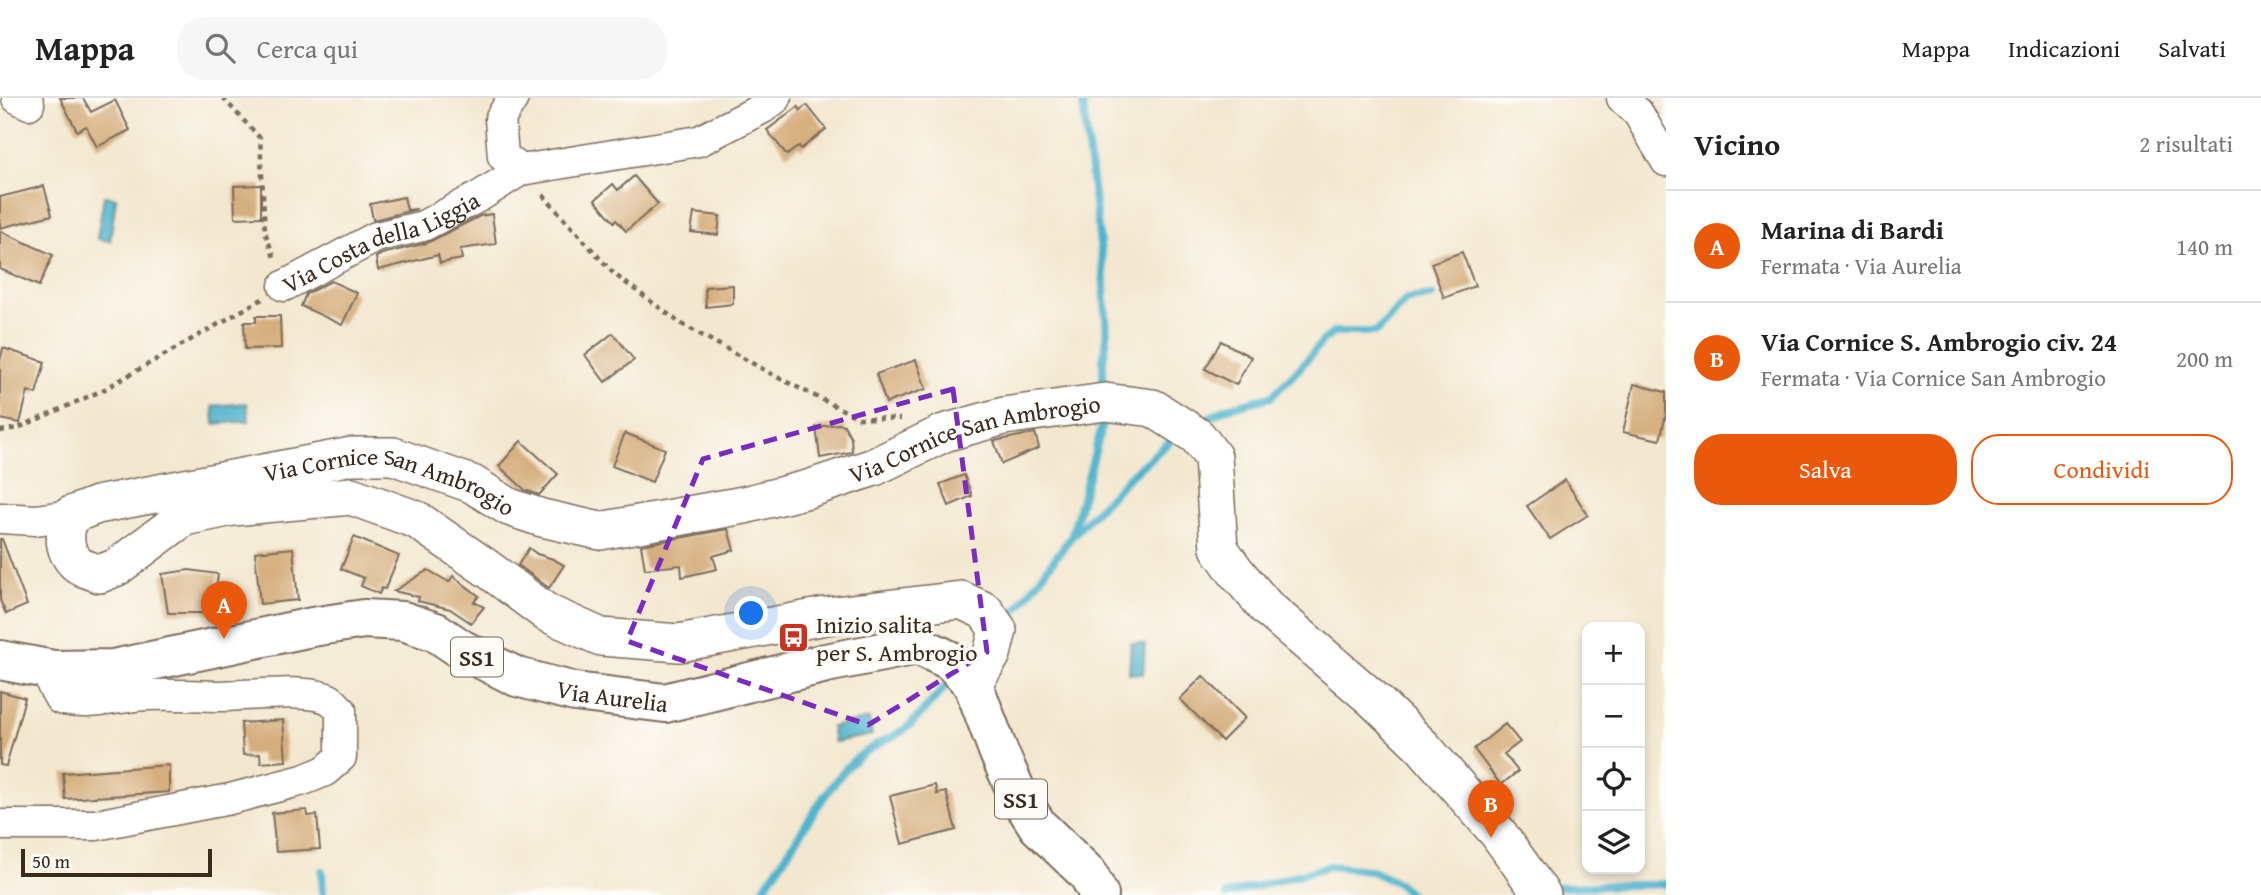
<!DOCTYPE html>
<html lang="it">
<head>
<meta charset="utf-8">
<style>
  body { margin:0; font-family:"Gentium Book Plus",serif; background:#f6f6f6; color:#222 }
  .controls { position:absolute; right:21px; bottom:21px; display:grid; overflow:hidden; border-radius:14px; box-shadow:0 4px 10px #0003 }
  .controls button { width:63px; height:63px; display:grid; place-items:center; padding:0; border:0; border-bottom:2px solid #e0e0e0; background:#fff; color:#222; font:35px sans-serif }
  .scale { position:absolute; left:21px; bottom:18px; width:191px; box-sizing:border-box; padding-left:7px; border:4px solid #3b2a1e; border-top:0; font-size:19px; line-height:24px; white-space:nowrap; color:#3b2a1e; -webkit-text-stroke:5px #fdfcf7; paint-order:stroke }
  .you { position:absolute; left:752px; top:516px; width:24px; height:24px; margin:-18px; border:5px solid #fff; border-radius:50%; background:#1a73e8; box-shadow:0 0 0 10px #1a73e833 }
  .badge { display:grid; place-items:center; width:46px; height:46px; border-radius:50%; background:#ea580c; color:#fff; font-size:23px; font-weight:700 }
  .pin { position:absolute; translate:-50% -58px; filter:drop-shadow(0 2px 4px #0008) }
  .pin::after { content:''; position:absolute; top:37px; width:24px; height:21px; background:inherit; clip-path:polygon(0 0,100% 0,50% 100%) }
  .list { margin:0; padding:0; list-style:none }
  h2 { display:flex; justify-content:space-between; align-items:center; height:91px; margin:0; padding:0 28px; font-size:30px }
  h2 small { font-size:23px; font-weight:400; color:#767676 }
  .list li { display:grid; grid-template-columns:46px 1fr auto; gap:21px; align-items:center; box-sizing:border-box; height:112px; padding:0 28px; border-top:2px solid #e0e0e0 }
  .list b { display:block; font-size:26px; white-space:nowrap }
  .list p { margin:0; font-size:23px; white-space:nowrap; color:#767676 }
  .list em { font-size:23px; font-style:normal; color:#767676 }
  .actions { display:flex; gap:14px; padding:21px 28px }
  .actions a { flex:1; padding:16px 0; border:2px solid #ea580c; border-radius:28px; text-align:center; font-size:24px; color:#ea580c }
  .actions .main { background:#ea580c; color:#fff }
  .icon { flex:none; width:38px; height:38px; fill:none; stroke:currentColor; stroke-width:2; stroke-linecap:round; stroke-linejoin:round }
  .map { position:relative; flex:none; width:1666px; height:797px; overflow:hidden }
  header { display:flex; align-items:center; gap:42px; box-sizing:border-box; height:98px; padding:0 35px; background:#fff; border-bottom:2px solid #e0e0e0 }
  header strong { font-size:33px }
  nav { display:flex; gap:38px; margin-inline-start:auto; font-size:24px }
  .search { width:490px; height:63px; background:#f6f6f6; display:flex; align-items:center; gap:18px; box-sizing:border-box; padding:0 24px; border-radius:28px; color:#767676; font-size:26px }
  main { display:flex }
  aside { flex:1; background:#fff }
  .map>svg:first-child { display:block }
  .water { fill:#4fb4cd; stroke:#456f76; stroke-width:2 }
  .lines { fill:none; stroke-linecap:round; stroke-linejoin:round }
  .stream { stroke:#4fb4cd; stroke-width:8 }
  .building { fill:#d5ae7d }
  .minor-casing { stroke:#7b6c5c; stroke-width:33 }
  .tertiary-casing { stroke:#7b6c5c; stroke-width:40 }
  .primary-casing { stroke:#7b6c5c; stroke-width:42 }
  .path { stroke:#7b6c5c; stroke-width:4.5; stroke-dasharray:5 5; stroke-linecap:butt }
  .minor { stroke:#fff; stroke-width:30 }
  .tertiary { stroke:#fff; stroke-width:37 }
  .primary { stroke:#fff; stroke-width:38 }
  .marked { fill:none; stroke:#7b2cbf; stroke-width:5; stroke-dasharray:14 9; stroke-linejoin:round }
  .labels { text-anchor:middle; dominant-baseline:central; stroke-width:7; stroke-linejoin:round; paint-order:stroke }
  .shield { fill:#fdfcf7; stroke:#75695f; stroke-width:2 }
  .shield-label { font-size:23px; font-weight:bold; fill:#3b2a1e }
  .street-label { font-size:24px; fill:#3b2a1e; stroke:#fdfcf7 }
  .poi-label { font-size:24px; fill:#3b2a1e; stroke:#fdfcf7; text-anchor:start }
</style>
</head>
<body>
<header>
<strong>Mappa</strong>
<div class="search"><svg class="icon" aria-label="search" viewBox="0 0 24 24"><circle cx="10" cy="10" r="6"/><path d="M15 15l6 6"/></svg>Cerca qui</div>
<nav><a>Mappa</a><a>Indicazioni</a><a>Salvati</a></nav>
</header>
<main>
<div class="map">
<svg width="1666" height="797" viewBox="0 0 1666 797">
  <rect width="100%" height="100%" fill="#fdfcf7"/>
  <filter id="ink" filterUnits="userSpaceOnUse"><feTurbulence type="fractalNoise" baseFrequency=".0143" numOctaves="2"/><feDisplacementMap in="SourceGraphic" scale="14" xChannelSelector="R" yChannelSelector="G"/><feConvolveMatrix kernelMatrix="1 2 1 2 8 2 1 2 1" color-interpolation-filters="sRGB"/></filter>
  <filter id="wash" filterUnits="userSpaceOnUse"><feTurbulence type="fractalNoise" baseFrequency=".00686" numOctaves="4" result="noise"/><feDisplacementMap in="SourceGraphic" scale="28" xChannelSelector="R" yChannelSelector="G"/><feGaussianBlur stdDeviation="1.57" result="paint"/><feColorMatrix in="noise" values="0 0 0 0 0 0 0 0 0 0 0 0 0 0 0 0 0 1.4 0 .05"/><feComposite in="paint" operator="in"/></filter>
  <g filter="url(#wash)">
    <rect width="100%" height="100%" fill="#f3e7cf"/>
    <g class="water">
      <polygon points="104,98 116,100 110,143 97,141"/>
      <polygon points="247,305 249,323 214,326 213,308"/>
      <polygon points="1131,545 1145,546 1143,576 1129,575"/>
      <polygon points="869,621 872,637 834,644 831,629"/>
    </g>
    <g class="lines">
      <g class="stream">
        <polyline points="1082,0 1103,171 1107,238 1103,263 1103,296"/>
        <polyline points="1197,326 1227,310 1271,299 1298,272 1323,243 1334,234 1376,234 1407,201 1432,198"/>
        <polyline points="1072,436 1104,321 1104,313"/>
        <polyline points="1005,527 1071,439 1130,378 1176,338"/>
        <polyline points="322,773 323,797"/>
        <polyline points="1550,793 1561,789 1666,786"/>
        <path d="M758,797c33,-41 55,-89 90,-129 16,-17 35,-23 54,-35 16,-10 38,-40 52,-54"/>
        <polyline points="1226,797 1330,768 1369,772 1398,785 1412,797"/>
      </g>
    </g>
    <g id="blocks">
      <g class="building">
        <polygon points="60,0 83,0 91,14 115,2 130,32 97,49 86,28 77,33"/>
        <polygon points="807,7 826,31 801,51 799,48 787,57 767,32 798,9 800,12"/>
        <polygon points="634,78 658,106 626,133 616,122 614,124 595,102 613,86 618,92"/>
        <polygon points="261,87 261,119 235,120 234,88"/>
        <polygon points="44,88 52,117 0,130 0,99"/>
        <polygon points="404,99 407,112 417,111 373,122 370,106"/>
        <polygon points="694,115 720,118 718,137 691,134"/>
        <polygon points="492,116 496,146 460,151 462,161 440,165 438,157 378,172 376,159 382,156 427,145 480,118"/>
        <polygon points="0,133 53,157 39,188 0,171"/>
        <polygon points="1462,154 1475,188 1444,200 1431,165"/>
        <polygon points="331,183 357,195 342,227 301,208 306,196"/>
        <polygon points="733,187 733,206 706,209 705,189"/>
        <polygon points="256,218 280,218 281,250 245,251 244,224 256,224"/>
        <polygon points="613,235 634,262 605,284 585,257"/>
        <polygon points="1221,243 1251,259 1236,287 1205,271"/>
        <polygon points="3,250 45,264 36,296 28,293 20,325 0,321 0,263"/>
        <polygon points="916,262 926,291 886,305 876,276"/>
        <polygon points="1634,286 1666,294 1666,316 1660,342 1623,334"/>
        <polygon points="838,326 844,327 851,340 852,354 820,360 816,329"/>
        <polygon points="625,335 665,351 652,384 612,368"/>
        <polygon points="1035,335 1039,350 1002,366 994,343"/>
        <polygon points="521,343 558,376 539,397 525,392 499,368"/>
        <polygon points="964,377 972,398 949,408 940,386"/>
        <polygon points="1565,382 1588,417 1550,441 1527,408"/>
        <polygon points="728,431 734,452 713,458 717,471 682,479 681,467 645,471 641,447"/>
        <polygon points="354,439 399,458 385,491 382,490 379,496 361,488 364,480 341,471"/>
        <polygon points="0,441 2,441 27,507 6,516 0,502"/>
        <polygon points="293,450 298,502 260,506 255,454"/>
        <polygon points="529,450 537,456 553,461 564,467 549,490 518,467"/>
        <polygon points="189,472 218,476 213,515 168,515 162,476"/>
        <polygon points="428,472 449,484 453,478 479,498 474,504 484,509 471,525 450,511 418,503 419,499 394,493"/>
        <polygon points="1203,578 1245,620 1222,643 1180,601"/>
        <polygon points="0,593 25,600 6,668 0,667"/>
        <polygon points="283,622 286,663 261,665 260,656 243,657 241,625"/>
        <polygon points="1505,626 1520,644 1504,656 1518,673 1501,687 1474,651"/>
        <polygon points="169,667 169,694 65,701 63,675"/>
        <polygon points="935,687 937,696 946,694 956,732 902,746 890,698"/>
        <polygon points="307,712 308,718 317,717 320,751 276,754 272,715"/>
      </g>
    </g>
  </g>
  <g filter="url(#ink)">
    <use href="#blocks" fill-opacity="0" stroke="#7b6c5c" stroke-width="2"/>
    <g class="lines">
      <defs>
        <g id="minor">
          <polyline points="17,0 29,6"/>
          <polyline points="513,0 500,21 503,58 521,72"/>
          <polyline points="1622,0 1638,15 1666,63"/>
          <path id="s1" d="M284,188l92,-49 47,-11 57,-30 41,-26 178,-29 64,-33 13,-10"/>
          <polyline points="0,420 36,422 71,417"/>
          <path d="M0,727h96l134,-26 73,-19 22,-9 16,-14v-47c-4,-3 -8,-9 -12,-11 -23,-11 -82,-3 -108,-3 -29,0 -58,-3 -87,0 -26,3 -48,10 -74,3l-8,-14 1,-15"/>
        </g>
        <g id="tertiary">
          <path id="s2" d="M973,586l19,-30 6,-24 -13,-19 -24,-11 -135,16 -147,27 -78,-6 -54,-24 -59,-44 -71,-49 -66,-24 -118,11 -49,10 -67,50 -17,7c-7,-3 -20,-6 -25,-12 -13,-14 -11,-31 -4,-47l26,-10 255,-49h41l79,28 37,23 33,11 58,13 144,-26 64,-16 66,-22 70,-34 60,-17 101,-14 48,6 44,28 16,21 6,91 17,24 30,35 107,92 50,48 75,86 44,62"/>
        </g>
        <g id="primary">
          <path id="s3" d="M0,562l53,10 60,-1 199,-42 52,-8 39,2 33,11 25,17 56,28 58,15 90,11 161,-40 92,-18 33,16 22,23 26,69 19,42 20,31 50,48 11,21"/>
        </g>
      </defs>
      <use href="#minor" class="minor-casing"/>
      <use href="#tertiary" class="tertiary-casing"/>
      <use href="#primary" class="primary-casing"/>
      <g class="path">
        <polyline points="223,0 260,40 265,134 275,162"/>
        <polyline points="543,97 614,176 680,225 777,279 859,320 900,321"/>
        <polyline points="0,333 18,330 103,292 264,200"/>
      </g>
      <use href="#minor" class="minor"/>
      <use href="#tertiary" class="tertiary"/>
      <use href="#primary" class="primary"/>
    </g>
  </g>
  <path class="marked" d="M953,291l34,263 -119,73 -241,-84 76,-182z"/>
  <defs>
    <symbol id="bus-square" viewBox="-11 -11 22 22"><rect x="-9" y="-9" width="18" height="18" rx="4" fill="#c8321e" stroke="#fdfcf7"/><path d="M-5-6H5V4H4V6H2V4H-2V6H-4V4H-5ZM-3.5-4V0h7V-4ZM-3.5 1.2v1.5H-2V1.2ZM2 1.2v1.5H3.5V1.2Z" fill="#fff"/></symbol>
  </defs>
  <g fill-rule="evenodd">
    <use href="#bus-square" x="776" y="522" width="35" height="35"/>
  </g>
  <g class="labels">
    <g class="shield">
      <rect x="451" y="539.5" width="52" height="39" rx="5"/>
      <rect x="995" y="681.5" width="52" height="39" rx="5"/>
    </g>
    <g class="shield-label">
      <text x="477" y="559">SS1</text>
      <text x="1021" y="701">SS1</text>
    </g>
    <g class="street-label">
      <text stroke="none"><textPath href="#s1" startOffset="107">Via Costa della Liggia</textPath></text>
      <text stroke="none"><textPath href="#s2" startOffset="2049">Via Cornice San Ambrogio</textPath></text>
      <text stroke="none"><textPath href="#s2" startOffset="1440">Via Cornice San Ambrogio</textPath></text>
      <text stroke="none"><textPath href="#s3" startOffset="634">Via Aurelia</textPath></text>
    </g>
    <g class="poi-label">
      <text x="816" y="526">Inizio salita<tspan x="816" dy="28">per S. Ambrogio</tspan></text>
    </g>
  </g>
</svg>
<div class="controls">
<button>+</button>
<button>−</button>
<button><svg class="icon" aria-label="locate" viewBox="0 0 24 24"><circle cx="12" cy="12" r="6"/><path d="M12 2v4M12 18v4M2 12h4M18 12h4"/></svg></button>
<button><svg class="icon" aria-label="layers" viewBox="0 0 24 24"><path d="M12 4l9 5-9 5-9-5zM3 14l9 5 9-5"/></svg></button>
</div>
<div class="scale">50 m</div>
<div class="you"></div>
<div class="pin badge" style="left:224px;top:541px">A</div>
<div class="pin badge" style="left:1491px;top:740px">B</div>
</div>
<aside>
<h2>Vicino<small>2 risultati</small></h2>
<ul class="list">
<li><span class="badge">A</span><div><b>Marina di Bardi</b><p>Fermata · Via Aurelia</p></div><em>140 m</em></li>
<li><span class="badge">B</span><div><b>Via Cornice S. Ambrogio civ. 24</b><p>Fermata · Via Cornice San Ambrogio</p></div><em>200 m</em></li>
</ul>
<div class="actions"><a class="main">Salva</a><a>Condividi</a></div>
</aside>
</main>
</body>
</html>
